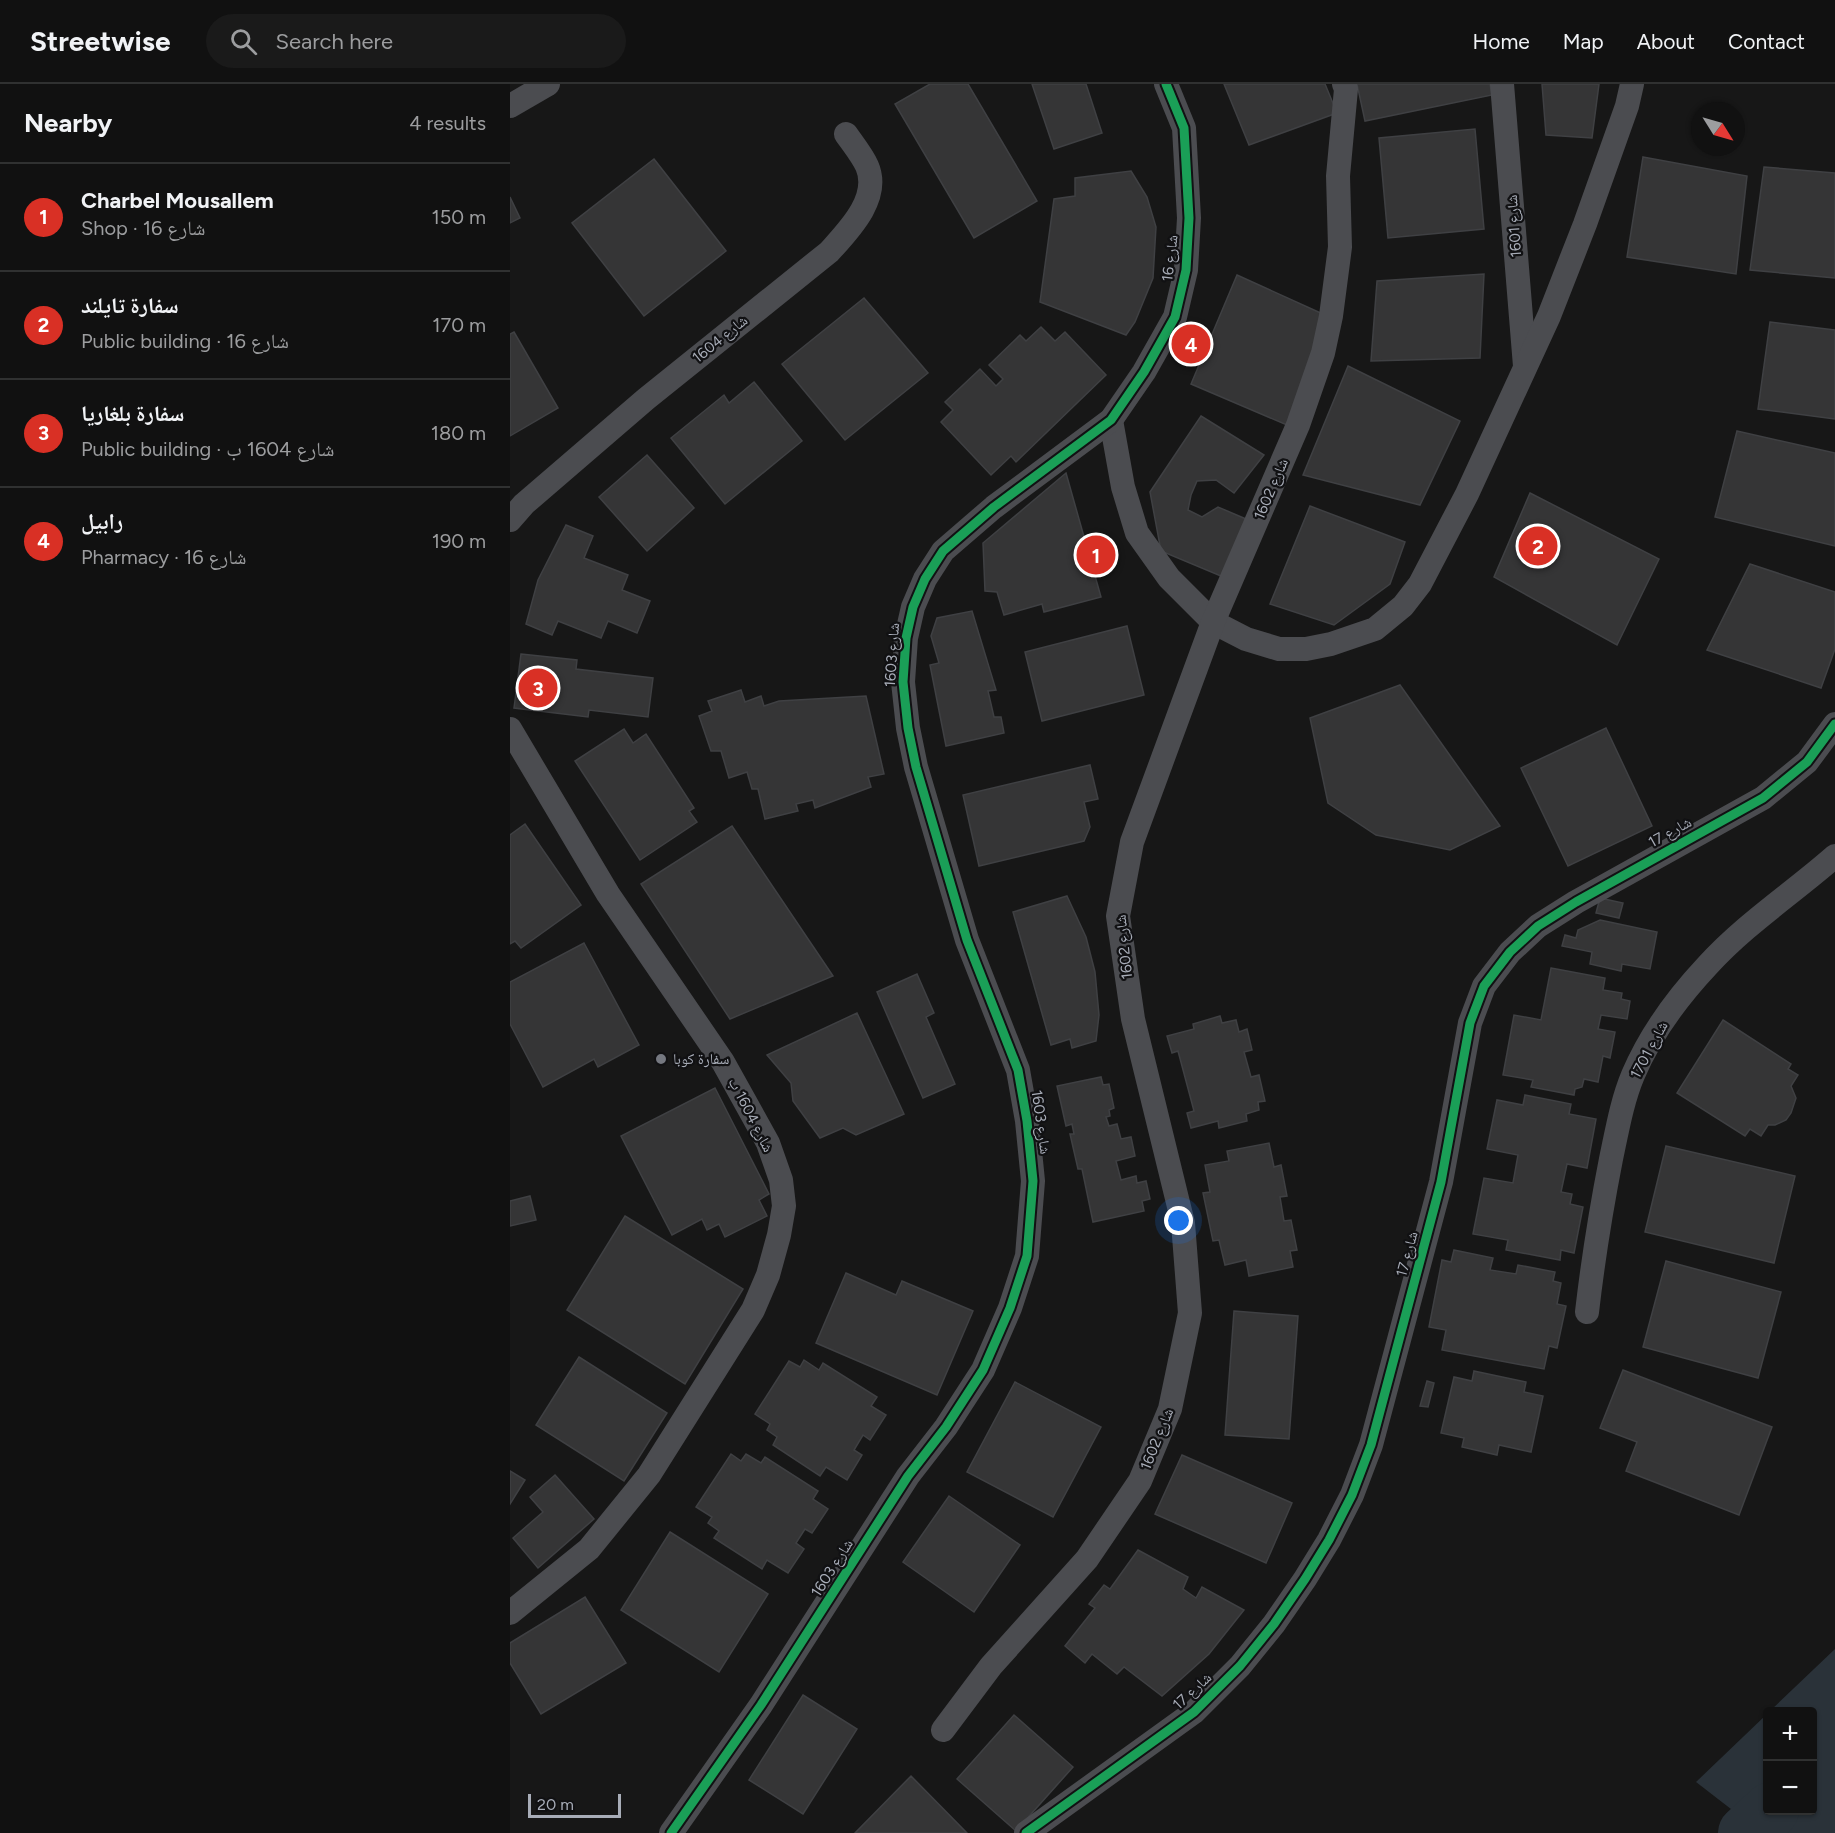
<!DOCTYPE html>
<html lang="en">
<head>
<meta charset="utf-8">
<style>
  body { margin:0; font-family:Figtree,"Noto Naskh Arabic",sans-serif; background:#1a1a1a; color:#f1f3f6 }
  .controls { position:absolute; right:18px; bottom:18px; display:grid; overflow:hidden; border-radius:6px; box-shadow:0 2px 4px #0004 }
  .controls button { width:54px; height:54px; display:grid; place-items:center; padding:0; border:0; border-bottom:2px solid #303131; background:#111; color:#f1f3f6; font:30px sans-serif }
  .compass { position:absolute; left:1181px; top:18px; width:54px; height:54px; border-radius:50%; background:#111; box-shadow:0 2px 4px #0004; rotate:127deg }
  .scale { position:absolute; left:18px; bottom:15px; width:93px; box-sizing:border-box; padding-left:6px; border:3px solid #a8adb8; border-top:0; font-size:16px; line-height:21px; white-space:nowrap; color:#a8adb8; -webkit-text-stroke:4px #111113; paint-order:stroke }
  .you { position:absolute; left:669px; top:1137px; width:21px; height:21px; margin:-15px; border:4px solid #fff; border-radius:50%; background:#1a73e8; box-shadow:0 0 0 9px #1a73e833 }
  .badge { display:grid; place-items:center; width:39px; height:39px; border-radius:50%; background:#d93025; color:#fff; font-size:20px; font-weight:700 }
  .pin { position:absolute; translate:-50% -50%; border:3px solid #fff; box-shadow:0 2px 6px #0006 }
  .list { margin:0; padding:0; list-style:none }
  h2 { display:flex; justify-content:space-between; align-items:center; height:78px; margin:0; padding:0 24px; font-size:26px }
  h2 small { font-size:20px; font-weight:400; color:#9c9d9f }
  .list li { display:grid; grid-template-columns:39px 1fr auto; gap:18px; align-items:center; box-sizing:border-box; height:108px; padding:0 24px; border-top:2px solid #303131 }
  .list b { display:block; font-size:22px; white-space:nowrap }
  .list p { margin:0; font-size:20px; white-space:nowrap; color:#9c9d9f }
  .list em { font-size:20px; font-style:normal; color:#9c9d9f }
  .icon { flex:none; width:33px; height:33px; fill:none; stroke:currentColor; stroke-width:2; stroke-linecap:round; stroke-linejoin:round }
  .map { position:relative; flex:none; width:1325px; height:1749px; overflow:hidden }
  header { display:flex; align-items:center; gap:36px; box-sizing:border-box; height:84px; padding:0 30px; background:#111; border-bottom:2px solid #303131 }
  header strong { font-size:28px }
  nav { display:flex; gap:33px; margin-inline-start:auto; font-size:21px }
  .search { width:420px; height:54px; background:#1a1a1a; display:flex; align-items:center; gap:15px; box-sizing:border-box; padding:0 21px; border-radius:33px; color:#9c9d9f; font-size:22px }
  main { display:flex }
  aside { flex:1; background:#111 }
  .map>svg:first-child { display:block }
  .water { fill:#2a3239 }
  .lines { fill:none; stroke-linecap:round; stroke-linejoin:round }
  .river { stroke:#2a3239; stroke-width:56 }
  .building { fill:#353536; stroke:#3f4043; stroke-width:1.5 }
  .minor { stroke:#4b4c50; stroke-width:24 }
  .cycleway-casing { stroke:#111113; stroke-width:13 }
  .cycleway { stroke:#1a9f57; stroke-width:9 }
  .poi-dot { fill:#757880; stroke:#111113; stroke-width:2 }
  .labels { text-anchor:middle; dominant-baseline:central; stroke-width:4.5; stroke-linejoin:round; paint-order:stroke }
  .street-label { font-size:15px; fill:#a8adb8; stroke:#111113 }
  .poi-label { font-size:15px; fill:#a8adb8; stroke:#111113; text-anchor:start }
</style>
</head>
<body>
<header>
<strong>Streetwise</strong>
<div class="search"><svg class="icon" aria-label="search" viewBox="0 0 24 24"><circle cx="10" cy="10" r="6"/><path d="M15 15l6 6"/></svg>Search here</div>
<nav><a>Home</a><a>Map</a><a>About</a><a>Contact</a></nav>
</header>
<main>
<aside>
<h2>Nearby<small>4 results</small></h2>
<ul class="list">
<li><span class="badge">1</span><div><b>Charbel Mousallem</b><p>Shop · شارع 16</p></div><em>150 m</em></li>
<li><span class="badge">2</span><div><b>سفارة تايلند</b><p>Public building · شارع 16</p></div><em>170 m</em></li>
<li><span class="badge">3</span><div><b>سفارة بلغاريا</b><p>Public building · شارع 1604 ب</p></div><em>180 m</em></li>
<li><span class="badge">4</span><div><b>رابيل</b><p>Pharmacy · شارع 16</p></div><em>190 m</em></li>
</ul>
</aside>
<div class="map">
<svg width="1325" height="1749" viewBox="0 0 1325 1749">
  <rect width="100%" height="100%" fill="#171717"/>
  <polygon class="water" points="1325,1565 1325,1749 1252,1749 1186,1698 1257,1630 1258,1726 1302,1726 1302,1628 1260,1627"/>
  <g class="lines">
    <polyline class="river" points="1236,1749 1261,1726"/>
  </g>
  <g class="building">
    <polygon points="420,0 458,0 527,117 464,154 385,20"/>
    <polygon points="522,0 576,0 592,49 544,65"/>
    <polygon points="714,0 815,0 827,29 739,61"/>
    <polygon points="847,0 980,0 982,11 855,37"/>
    <polygon points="1032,0 1089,0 1082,54 1036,51"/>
    <polygon points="965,45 974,145 878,154 869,54"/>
    <polygon points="1133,73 1237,92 1226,190 1117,173"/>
    <polygon points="144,75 216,167 134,232 62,139"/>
    <polygon points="1254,83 1325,89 1325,194 1240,186"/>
    <polygon points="621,87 637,113 646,143 643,194 625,238 616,251 530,218 544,115 565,112 565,94"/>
    <polygon points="0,113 10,134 0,139"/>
    <polygon points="974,190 970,274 861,277 867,197"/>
    <polygon points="727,191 815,231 777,341 681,300"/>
    <polygon points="354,214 418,289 335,356 272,280"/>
    <polygon points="1260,238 1325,246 1325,335 1248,325"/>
    <polygon points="531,243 545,257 555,248 596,291 506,378 501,372 481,391 431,338 443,326 435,318 470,285 486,302 493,295 479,281 510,251 516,257"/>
    <polygon points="4,248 48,324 0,352 0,250"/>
    <polygon points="838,282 950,337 910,421 793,391"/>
    <polygon points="244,298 292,357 215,420 161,354 214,311 219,319"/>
    <polygon points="691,332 754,371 724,409 706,396 687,397 681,411 678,426 692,433 708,423 736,435 718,495 651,467 640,408"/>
    <polygon points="1227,347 1325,369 1325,462 1205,433"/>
    <polygon points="137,371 184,424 137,467 89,413"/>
    <polygon points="556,389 591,513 534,528 532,520 494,531 487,508 475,507 473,459"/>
    <polygon points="1020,409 1149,475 1107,561 984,493"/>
    <polygon points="800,422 895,458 880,500 824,541 760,520"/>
    <polygon points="56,441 83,452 74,474 118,491 112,506 140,517 127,549 98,537 91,554 48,537 42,551 16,540 28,496"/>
    <polygon points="1240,480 1325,508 1325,565 1311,604 1197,566"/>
    <polygon points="462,527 486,606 478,607 484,633 491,633 494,649 436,662 420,581 429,579 421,552 427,534"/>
    <polygon points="617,542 634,611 532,637 515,568"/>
    <polygon points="11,570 67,576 66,585 143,594 138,633 79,626 78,633 4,624"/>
    <polygon points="890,601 990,742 940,766 866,751 818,719 800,634"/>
    <polygon points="231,606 235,618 251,612 254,622 269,617 356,612 374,690 358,693 361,703 305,724 303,716 286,720 288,727 255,735 248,705 242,705 237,688 219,694 211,667 201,667 189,632 202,627 198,617"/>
    <polygon points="1096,644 1142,742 1058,782 1011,684"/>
    <polygon points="114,645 123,659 136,650 184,724 179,727 187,738 130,776 65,677"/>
    <polygon points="580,681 588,715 574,718 580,743 574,757 469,782 453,711"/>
    <polygon points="15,740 71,821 11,864 5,857 0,860 0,751"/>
    <polygon points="222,742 323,892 220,935 131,800"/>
    <polygon points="557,812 576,853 585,888 589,931 586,957 562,964 560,955 541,961 503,828"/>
    <polygon points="1090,814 1113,819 1109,834 1086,829"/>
    <polygon points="1090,836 1147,848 1140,885 1112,880 1111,887 1080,880 1082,868 1052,862 1055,851 1066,854 1068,846"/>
    <polygon points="74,859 129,961 88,983 84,975 33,1003 0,940 0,898"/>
    <polygon points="1041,884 1095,894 1093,906 1112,909 1111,915 1120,917 1117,935 1091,931 1088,945 1105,948 1100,974 1093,972 1088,998 1074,995 1072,1003 1065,1005 1064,1011 1021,1003 1023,996 993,991 1004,931 1031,936"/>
    <polygon points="407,890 424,929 416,933 445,1000 413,1014 367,908"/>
    <polygon points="347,929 394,1030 346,1051 333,1044 310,1054 283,1017 281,999 257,971"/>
    <polygon points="710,932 712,939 726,936 729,948 737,945 742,966 734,968 741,993 749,991 755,1017 748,1018 749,1026 736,1030 737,1037 709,1044 708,1037 681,1044 677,1029 684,1027 668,967 662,969 657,952 684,945 683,940"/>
    <polygon points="1213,936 1281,980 1278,985 1288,991 1281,1002 1286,1014 1281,1029 1276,1036 1265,1041 1258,1041 1251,1052 1240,1045 1235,1052 1167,1009"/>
    <polygon points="591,993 593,1001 599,1000 604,1024 599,1026 600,1032 596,1033 599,1042 607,1040 611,1055 621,1053 625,1072 606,1077 611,1096 626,1092 627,1099 636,1097 640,1115 632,1117 634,1127 583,1138 572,1085 568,1085 560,1050 564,1050 562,1040 556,1042 547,1002"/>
    <polygon points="205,1004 259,1110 249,1116 257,1132 215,1153 209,1140 197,1146 192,1135 162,1151 111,1052"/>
    <polygon points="1015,1011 1061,1020 1059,1030 1086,1035 1077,1084 1057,1080 1051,1108 1062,1110 1060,1120 1073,1123 1064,1169 1051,1166 1050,1176 996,1166 998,1156 963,1150 974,1094 1003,1099 1008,1071 977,1065 987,1016 1013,1021"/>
    <polygon points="759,1059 764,1083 771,1081 777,1112 770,1113 774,1137 781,1136 787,1166 780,1167 783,1183 739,1192 736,1176 715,1181 709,1156 703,1157 693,1109 700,1108 695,1081 719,1077 717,1067"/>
    <polygon points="1156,1062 1285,1092 1264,1179 1135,1148"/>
    <polygon points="20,1112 26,1136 0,1142 0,1117"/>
    <polygon points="115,1132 233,1205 175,1300 57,1226"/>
    <polygon points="944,1166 983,1174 980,1186 1006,1190 1008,1181 1045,1188 1043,1197 1051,1199 1047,1220 1056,1222 1047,1264 1039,1262 1034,1285 932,1266 936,1246 919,1243 932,1176 941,1178"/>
    <polygon points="1156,1177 1271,1208 1248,1294 1133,1263"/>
    <polygon points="336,1189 386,1211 392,1197 463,1227 427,1311 306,1259"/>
    <polygon points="724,1227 788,1232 779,1355 715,1351"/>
    <polygon points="69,1273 157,1329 114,1397 26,1341"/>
    <polygon points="294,1276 309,1286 313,1279 367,1313 361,1322 376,1331 360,1356 353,1351 344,1366 352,1371 337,1396 316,1383 310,1392 263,1361 267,1353 257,1346 260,1340 245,1330 279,1277 290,1283"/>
    <polygon points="1113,1286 1262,1343 1229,1431 1116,1387 1127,1358 1090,1344"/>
    <polygon points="964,1287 1016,1298 1014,1308 1033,1312 1021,1368 989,1361 987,1371 952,1363 954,1354 931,1349 944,1293 962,1297"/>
    <polygon points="917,1297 924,1299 918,1323 910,1322"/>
    <polygon points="505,1298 591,1343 543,1433 457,1388"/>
    <polygon points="221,1370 231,1377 236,1370 251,1379 255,1373 308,1407 303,1415 318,1425 302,1449 295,1445 286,1459 294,1465 278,1489 257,1476 252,1485 204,1454 209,1447 198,1439 202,1433 186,1423"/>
    <polygon points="672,1371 782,1419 756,1479 645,1430"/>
    <polygon points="0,1387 15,1396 0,1420"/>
    <polygon points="45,1391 84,1435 28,1484 3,1454 33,1428 20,1413"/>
    <polygon points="439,1412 510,1461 464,1528 393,1478"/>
    <polygon points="160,1448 258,1510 209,1588 111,1526"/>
    <polygon points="628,1466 678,1493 673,1505 686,1514 692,1503 734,1526 699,1570 652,1612 614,1583 607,1590 582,1570 575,1579 555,1562 585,1524 579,1520 594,1501 600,1505"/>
    <polygon points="75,1513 116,1579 31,1630 0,1579 0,1559"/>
    <polygon points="293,1611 347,1645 293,1730 239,1696"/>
    <polygon points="504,1631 563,1683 506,1747 447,1695"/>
    <polygon points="401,1692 457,1749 345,1749"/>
  </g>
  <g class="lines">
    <g class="minor">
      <polyline points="992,0 1015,282"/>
      <polyline points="0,22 38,0"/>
      <polyline points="601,336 613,403 627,449 659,494 703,538 736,555 769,565 796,565 821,560 865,545 893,522 910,500 957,410 1039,232 1075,140 1117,22 1122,0"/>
      <path d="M0,436l14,-16 122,-105 183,-147c19,-21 52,-54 38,-86 -5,-11 -14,-22 -21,-32"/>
      <polyline points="0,645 98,810 213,978 258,1059 271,1096 274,1122 269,1151 258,1191 243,1226 139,1391 79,1465 0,1529"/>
      <path d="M1077,1228c6,-52 14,-102 24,-153 6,-28 11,-58 22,-84 17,-40 45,-78 74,-109 38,-42 86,-73 128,-110"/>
      <polyline points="433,1646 481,1582 577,1475 630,1397 660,1325 680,1229 673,1139 623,935 608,832 622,758 703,538 788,341 813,269 821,232 830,163 828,92 836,5 834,0"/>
      <polyline points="161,1749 251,1621 398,1392 436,1343 473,1286 500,1224 517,1172 523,1097 517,1037 508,986 457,856 406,683 398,644 393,598 396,554 403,523 415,495 433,467 484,423 601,336 634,288 665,233 676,186 679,134 674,44 656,0"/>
      <polyline points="516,1749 684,1628 730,1582 764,1540 795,1495 819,1456 842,1411 861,1361 931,1098 960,939 974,902 1000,868 1028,842 1066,818 1253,714 1297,678 1325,640"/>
    </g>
    <defs>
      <g id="cycleway">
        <polyline points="161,1749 251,1621 398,1392 436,1343 473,1286 500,1224 517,1172 523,1097 517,1037 508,986 457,856 406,683 398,644 393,598 396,554 403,523 415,495 433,467 484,423 601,336 634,288 665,233 676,186 679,134 674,44 656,0"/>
        <polyline points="516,1749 684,1628 730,1582 764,1540 795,1495 819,1456 842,1411 861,1361 931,1098 960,939 974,902 1000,868 1028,842 1066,818 1253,714 1297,678 1325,640"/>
      </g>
    </defs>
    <use href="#cycleway" class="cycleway-casing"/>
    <use href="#cycleway" class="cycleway"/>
  </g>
  <circle class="poi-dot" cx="151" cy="975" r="6"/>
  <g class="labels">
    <g class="street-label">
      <text transform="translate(1004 142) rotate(-94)">شارع 1601</text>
      <text transform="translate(660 174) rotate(-83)">شارع 16</text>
      <text transform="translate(210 255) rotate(-39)">شارع 1604</text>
      <text transform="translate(761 405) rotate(-67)">شارع 1602</text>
      <text transform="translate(382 571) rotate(-86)">شارع 1603</text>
      <text transform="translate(1160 748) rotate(-29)">شارع 17</text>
      <text transform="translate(614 863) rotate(-96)">شارع 1602</text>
      <text transform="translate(1139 966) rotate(-62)">شارع 1701</text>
      <text transform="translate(241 1031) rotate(63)">شارع 1604 ب</text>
      <text transform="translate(531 1038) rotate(82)">شارع 1603</text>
      <text transform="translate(897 1170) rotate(-75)">شارع 17</text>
      <text transform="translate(647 1355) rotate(-68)">شارع 1602</text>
      <text transform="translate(322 1484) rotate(-58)">شارع 1603</text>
      <text transform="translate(682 1607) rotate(-43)">شارع 17</text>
    </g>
    <g class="poi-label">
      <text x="163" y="975">سفارة كوبا</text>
    </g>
  </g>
</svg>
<div class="controls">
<button>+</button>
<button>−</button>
</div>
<svg class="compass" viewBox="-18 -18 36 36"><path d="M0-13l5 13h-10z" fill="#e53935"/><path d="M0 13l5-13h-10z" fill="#9c9d9f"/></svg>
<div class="scale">20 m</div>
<div class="you"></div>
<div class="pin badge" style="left:586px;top:471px">1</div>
<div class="pin badge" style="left:1028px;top:462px">2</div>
<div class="pin badge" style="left:28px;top:604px">3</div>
<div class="pin badge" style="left:681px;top:260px">4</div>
</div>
</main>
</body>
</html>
